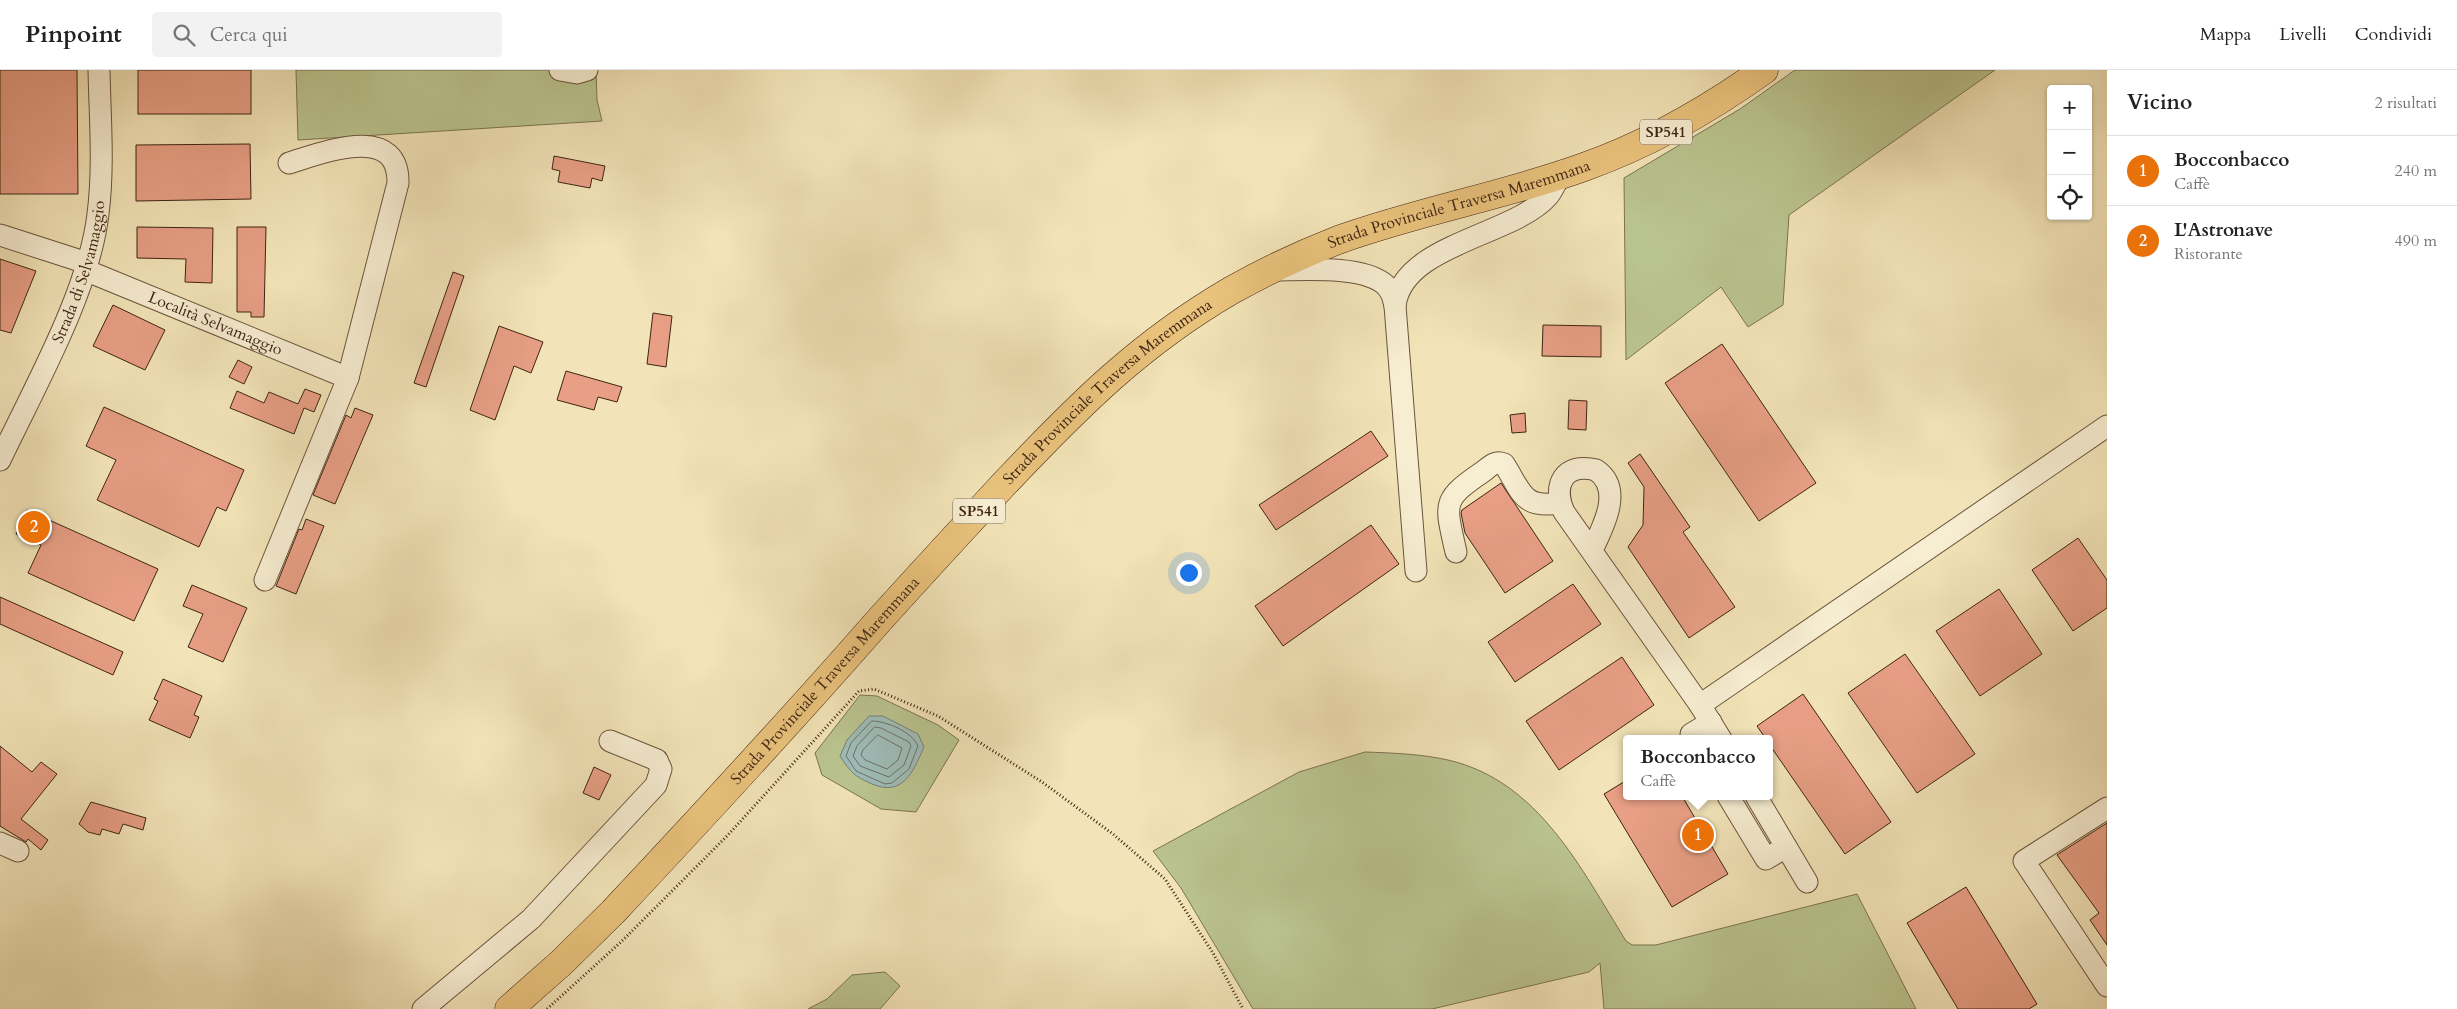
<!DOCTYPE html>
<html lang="it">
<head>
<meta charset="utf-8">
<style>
  body { margin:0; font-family:Cardo,serif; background:#f2f2f2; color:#222 }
  .controls { position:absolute; right:15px; top:15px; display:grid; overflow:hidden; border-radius:5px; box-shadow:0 1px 4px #0004 }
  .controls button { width:45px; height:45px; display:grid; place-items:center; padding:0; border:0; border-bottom:1px solid #e0e0e0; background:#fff; color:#222; font:25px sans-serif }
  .you { position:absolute; left:1188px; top:502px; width:18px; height:18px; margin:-12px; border:4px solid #fff; border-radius:50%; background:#1a73e8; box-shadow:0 0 0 8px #1a73e833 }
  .badge { display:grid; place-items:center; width:32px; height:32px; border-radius:50%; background:#8f2418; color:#fff; font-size:16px; font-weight:700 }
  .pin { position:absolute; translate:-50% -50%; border:2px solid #fff; box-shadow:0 1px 5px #0006 }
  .popup { position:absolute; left:1623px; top:665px; width:150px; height:65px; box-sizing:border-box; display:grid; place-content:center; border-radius:5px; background:#fff; filter:drop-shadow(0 1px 4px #0005); font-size:16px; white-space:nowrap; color:#767676 }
  .popup b { font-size:19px; color:#222 }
  .popup::after { content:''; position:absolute; left:50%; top:100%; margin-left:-10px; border:10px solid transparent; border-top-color:#fff }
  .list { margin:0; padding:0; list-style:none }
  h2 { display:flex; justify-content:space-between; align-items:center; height:65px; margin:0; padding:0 20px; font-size:21px }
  h2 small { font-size:16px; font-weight:400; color:#767676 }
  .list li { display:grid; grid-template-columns:32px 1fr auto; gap:15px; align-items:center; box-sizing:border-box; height:70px; padding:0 20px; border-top:1px solid #e0e0e0 }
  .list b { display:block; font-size:19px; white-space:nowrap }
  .list p { margin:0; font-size:16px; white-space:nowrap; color:#767676 }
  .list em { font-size:16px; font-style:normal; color:#767676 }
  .icon { flex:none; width:28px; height:28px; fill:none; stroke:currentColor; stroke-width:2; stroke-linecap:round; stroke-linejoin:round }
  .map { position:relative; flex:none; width:2107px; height:939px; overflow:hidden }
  header { display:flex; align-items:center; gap:30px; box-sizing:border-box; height:70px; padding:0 25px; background:#fff; border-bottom:1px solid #e0e0e0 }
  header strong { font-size:24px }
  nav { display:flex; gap:28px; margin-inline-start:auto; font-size:18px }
  .search { width:350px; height:45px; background:#f2f2f2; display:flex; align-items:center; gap:12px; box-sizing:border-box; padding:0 18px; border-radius:5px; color:#767676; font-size:19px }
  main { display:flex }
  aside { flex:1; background:#fff }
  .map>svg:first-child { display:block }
  .green { fill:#bac48f; stroke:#7c7451 }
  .water { fill:#9ebcb8; stroke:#787f76 }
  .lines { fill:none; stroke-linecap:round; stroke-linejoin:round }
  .shore { stroke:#6e7066; stroke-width:1 }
  .building { fill:#e89f85; stroke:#3f2413 }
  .minor-casing { stroke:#6c543c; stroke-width:23 }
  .major-casing { stroke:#3f2413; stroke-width:29 }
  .path { stroke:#3f2413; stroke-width:3; stroke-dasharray:1 2.5; stroke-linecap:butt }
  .minor { stroke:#f7edd1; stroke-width:21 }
  .major { stroke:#e9c27c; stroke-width:28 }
  .labels { text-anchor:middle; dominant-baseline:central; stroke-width:4; stroke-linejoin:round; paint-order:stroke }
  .shield { fill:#f7edd1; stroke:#76604c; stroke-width:1 }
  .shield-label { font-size:15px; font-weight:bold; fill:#3f2413 }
  .street-label { font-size:16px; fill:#3f2413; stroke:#f7edd1 }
</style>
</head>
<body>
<header>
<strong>Pinpoint</strong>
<div class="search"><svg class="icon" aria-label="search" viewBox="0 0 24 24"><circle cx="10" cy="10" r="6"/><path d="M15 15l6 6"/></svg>Cerca qui</div>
<nav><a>Mappa</a><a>Livelli</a><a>Condividi</a></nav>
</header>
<main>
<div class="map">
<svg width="2107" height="939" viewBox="0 0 2107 939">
  <rect width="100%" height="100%" fill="#f2e4b8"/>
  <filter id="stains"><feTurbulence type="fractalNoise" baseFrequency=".004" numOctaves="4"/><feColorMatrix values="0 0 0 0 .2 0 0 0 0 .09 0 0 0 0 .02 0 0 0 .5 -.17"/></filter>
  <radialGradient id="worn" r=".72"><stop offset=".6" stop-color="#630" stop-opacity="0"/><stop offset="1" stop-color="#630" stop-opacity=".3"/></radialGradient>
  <g class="green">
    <polygon points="296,0 596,0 597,30 602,51 298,70"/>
    <polygon points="1795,0 1995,0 1789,145 1783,235 1748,257 1721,217 1626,290 1624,108 1740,39"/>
    <polygon points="860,625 877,626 938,655 959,670 916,742 881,739 822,705 815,683"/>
    <path d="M1365,682c28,1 56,2 83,8 91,21 133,109 178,181l6,4h24l201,-51 59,115h-312l-4,-46 -11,9 -157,37h-179l-72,-121 -28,-37 146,-79z"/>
    <polygon points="885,902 900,916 880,939 808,939 827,929 852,905"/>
  </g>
  <path class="water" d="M869,646h14l35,18 6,13c-11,25 -21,50 -52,37 -18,-8 -21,-11 -32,-28l7,-16z"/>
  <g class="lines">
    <g class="shore">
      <path d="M872,651c15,0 40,11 46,25l-9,23 -17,14 -7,1 -29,-13 -10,-15 5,-13z"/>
      <polygon points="875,657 881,658 909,672 911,676 904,695 889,707 860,696 853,686 857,676"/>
      <polygon points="878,665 902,678 898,690 887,699 865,690 861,685 863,680"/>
    </g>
  </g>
  <g class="building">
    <polygon points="0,0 77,0 78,124 0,124"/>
    <rect x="138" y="0" width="113" height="44"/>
    <polygon points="250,74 251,129 136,131 136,75"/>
    <polygon points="554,86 605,96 602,111 592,108 590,118 558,112 560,101 552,99"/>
    <polygon points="137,157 213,158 212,213 185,212 186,189 137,188"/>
    <polygon points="237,157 266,157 264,247 251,247 251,242 237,242"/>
    <polygon points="0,189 36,201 11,263 0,260"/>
    <polygon points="453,202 464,206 426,317 414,313"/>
    <polygon points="113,235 165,260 145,300 93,276"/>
    <polygon points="653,243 672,246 666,297 647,294"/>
    <polygon points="1543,255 1601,256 1601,287 1542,286"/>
    <polygon points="499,256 543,272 531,303 514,296 495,350 470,340"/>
    <polygon points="1722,274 1816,413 1759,451 1665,313"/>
    <polygon points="238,290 252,297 244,314 229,307"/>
    <polygon points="566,301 622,317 617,332 598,327 594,340 557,330"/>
    <polygon points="305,319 321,325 314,342 304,338 294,364 230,338 237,321 264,333 269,322 298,334"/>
    <polygon points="1569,330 1587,331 1586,360 1568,359"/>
    <polygon points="104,337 244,400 226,441 217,437 199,477 97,430 116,390 86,376"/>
    <polygon points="355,338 373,345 335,434 313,425 346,345 351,348"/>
    <polygon points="1525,343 1526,362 1512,363 1510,345"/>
    <polygon points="1371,361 1388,386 1276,460 1259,435"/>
    <polygon points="1640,384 1690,457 1683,462 1735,537 1689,568 1628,477 1643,455 1644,417 1628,393"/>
    <polygon points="1501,413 1553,491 1505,523 1465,463 1461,443 1462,440"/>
    <polygon points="27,440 158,499 134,551 28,503 41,475 16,464"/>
    <polygon points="306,449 324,456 296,524 276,516 299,459 302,460"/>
    <polygon points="1371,455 1399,494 1283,576 1255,536"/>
    <polygon points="2078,468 2107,510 2107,538 2073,561 2032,500"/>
    <polygon points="1573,514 1601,554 1515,612 1488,572"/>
    <polygon points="192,515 247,538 223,592 188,577 203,544 183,536"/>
    <polygon points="1999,519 2042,584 1980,626 1936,561"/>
    <polygon points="0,527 123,582 113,605 0,554"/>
    <polygon points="1905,584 1975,684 1917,723 1848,623"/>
    <polygon points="1622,587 1654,635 1559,700 1526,651"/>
    <polygon points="163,609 202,626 194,645 199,647 190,668 149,650 158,631 154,629"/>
    <polygon points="1803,624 1891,752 1845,784 1769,674 1769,669 1766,669 1757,656"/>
    <polygon points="0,676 32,702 41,692 57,704 21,749 48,770 41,780 28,769 26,772 0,756"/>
    <polygon points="594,697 611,705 599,730 583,723"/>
    <polygon points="1627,710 1627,726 1682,726 1728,804 1672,837 1604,724"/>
    <polygon points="91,732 146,748 143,760 123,754 119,764 102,759 100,765 88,762 79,754"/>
    <polygon points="2107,753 2107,875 2090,850 2099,843 2057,785"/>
    <polygon points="1966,817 2037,934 2029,939 1958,939 1907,853"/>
  </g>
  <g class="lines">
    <defs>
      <g id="minor">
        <polyline points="560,0 577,3 587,0"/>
        <polyline points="0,165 87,193"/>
        <path id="s1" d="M85,200l263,108"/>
        <path d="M1273,200c29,0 86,-5 110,13 8,6 10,14 12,23l21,265"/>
        <path d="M1395,236c7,-62 118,-70 153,-110 5,-6 8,-13 11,-20"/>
        <path id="s2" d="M0,390c34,-72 89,-168 98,-246 6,-47 2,-96 1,-144"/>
        <path d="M1592,480c11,-23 32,-61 4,-80 -32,-8 -44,15 -32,42l136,193 21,34"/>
        <path d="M1456,482c-11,-49 -15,-52 28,-81 6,-5 12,-11 20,-7 18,28 18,45 56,39"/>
        <path d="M265,510l83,-202 50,-195c1,-61 -76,-30 -109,-20"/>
        <polyline points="1700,635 2107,356"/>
        <polyline points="1693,669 1691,664 1711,652"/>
        <polyline points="1728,726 1766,789 1786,777"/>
        <polyline points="1756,726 1807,812"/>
        <polyline points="2107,738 2024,791 2107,916"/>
        <polyline points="0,773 18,781"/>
        <polyline points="423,939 531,849 656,715 661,699 657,690 610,671"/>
      </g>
      <g id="major">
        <path id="s3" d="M509,939l52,-46 52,-51c89,-95 177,-190 262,-287 43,-48 86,-94 129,-141 73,-77 135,-140 228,-194 34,-19 70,-36 106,-50 80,-29 166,-44 246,-73 65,-23 124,-57 180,-97"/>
      </g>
    </defs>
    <use href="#minor" class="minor-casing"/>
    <use href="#major" class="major-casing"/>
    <polyline class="path" points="547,939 622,871 727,766 859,621 874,619 938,646 1042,712 1113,764 1165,809 1213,883 1243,939"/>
    <use href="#minor" class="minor"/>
    <use href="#major" class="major"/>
  </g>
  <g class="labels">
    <g class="shield">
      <rect x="1640" y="49.5" width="52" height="25" rx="4"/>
      <rect x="953" y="428.5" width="52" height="25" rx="4"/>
    </g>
    <g class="shield-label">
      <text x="1666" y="62">SP541</text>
      <text x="979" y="441">SP541</text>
    </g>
    <g class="street-label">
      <text stroke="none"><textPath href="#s3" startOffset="1266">Strada Provinciale Traversa Maremmana</textPath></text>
      <text stroke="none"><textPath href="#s2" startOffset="205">Strada di Selvamaggio</textPath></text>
      <text stroke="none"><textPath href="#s1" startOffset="141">Località Selvamaggio</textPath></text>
      <text stroke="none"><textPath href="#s3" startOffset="861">Strada Provinciale Traversa Maremmana</textPath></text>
      <text stroke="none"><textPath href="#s3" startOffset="456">Strada Provinciale Traversa Maremmana</textPath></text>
    </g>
  </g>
  <rect width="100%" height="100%" filter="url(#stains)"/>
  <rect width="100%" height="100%" fill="url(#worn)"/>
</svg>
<div class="controls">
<button>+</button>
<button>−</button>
<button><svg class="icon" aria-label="locate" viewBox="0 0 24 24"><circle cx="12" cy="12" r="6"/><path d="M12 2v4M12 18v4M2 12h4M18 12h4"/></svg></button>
</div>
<div class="you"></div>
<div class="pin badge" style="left:1698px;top:765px;background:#e8710a">1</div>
<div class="popup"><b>Bocconbacco</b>Caffè</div>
<div class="pin badge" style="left:34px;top:457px;background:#e8710a">2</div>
</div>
<aside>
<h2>Vicino<small>2 risultati</small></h2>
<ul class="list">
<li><span class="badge" style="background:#e8710a">1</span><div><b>Bocconbacco</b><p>Caffè</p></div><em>240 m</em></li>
<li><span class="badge" style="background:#e8710a">2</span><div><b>L'Astronave</b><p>Ristorante</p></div><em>490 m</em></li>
</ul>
</aside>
</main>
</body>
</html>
